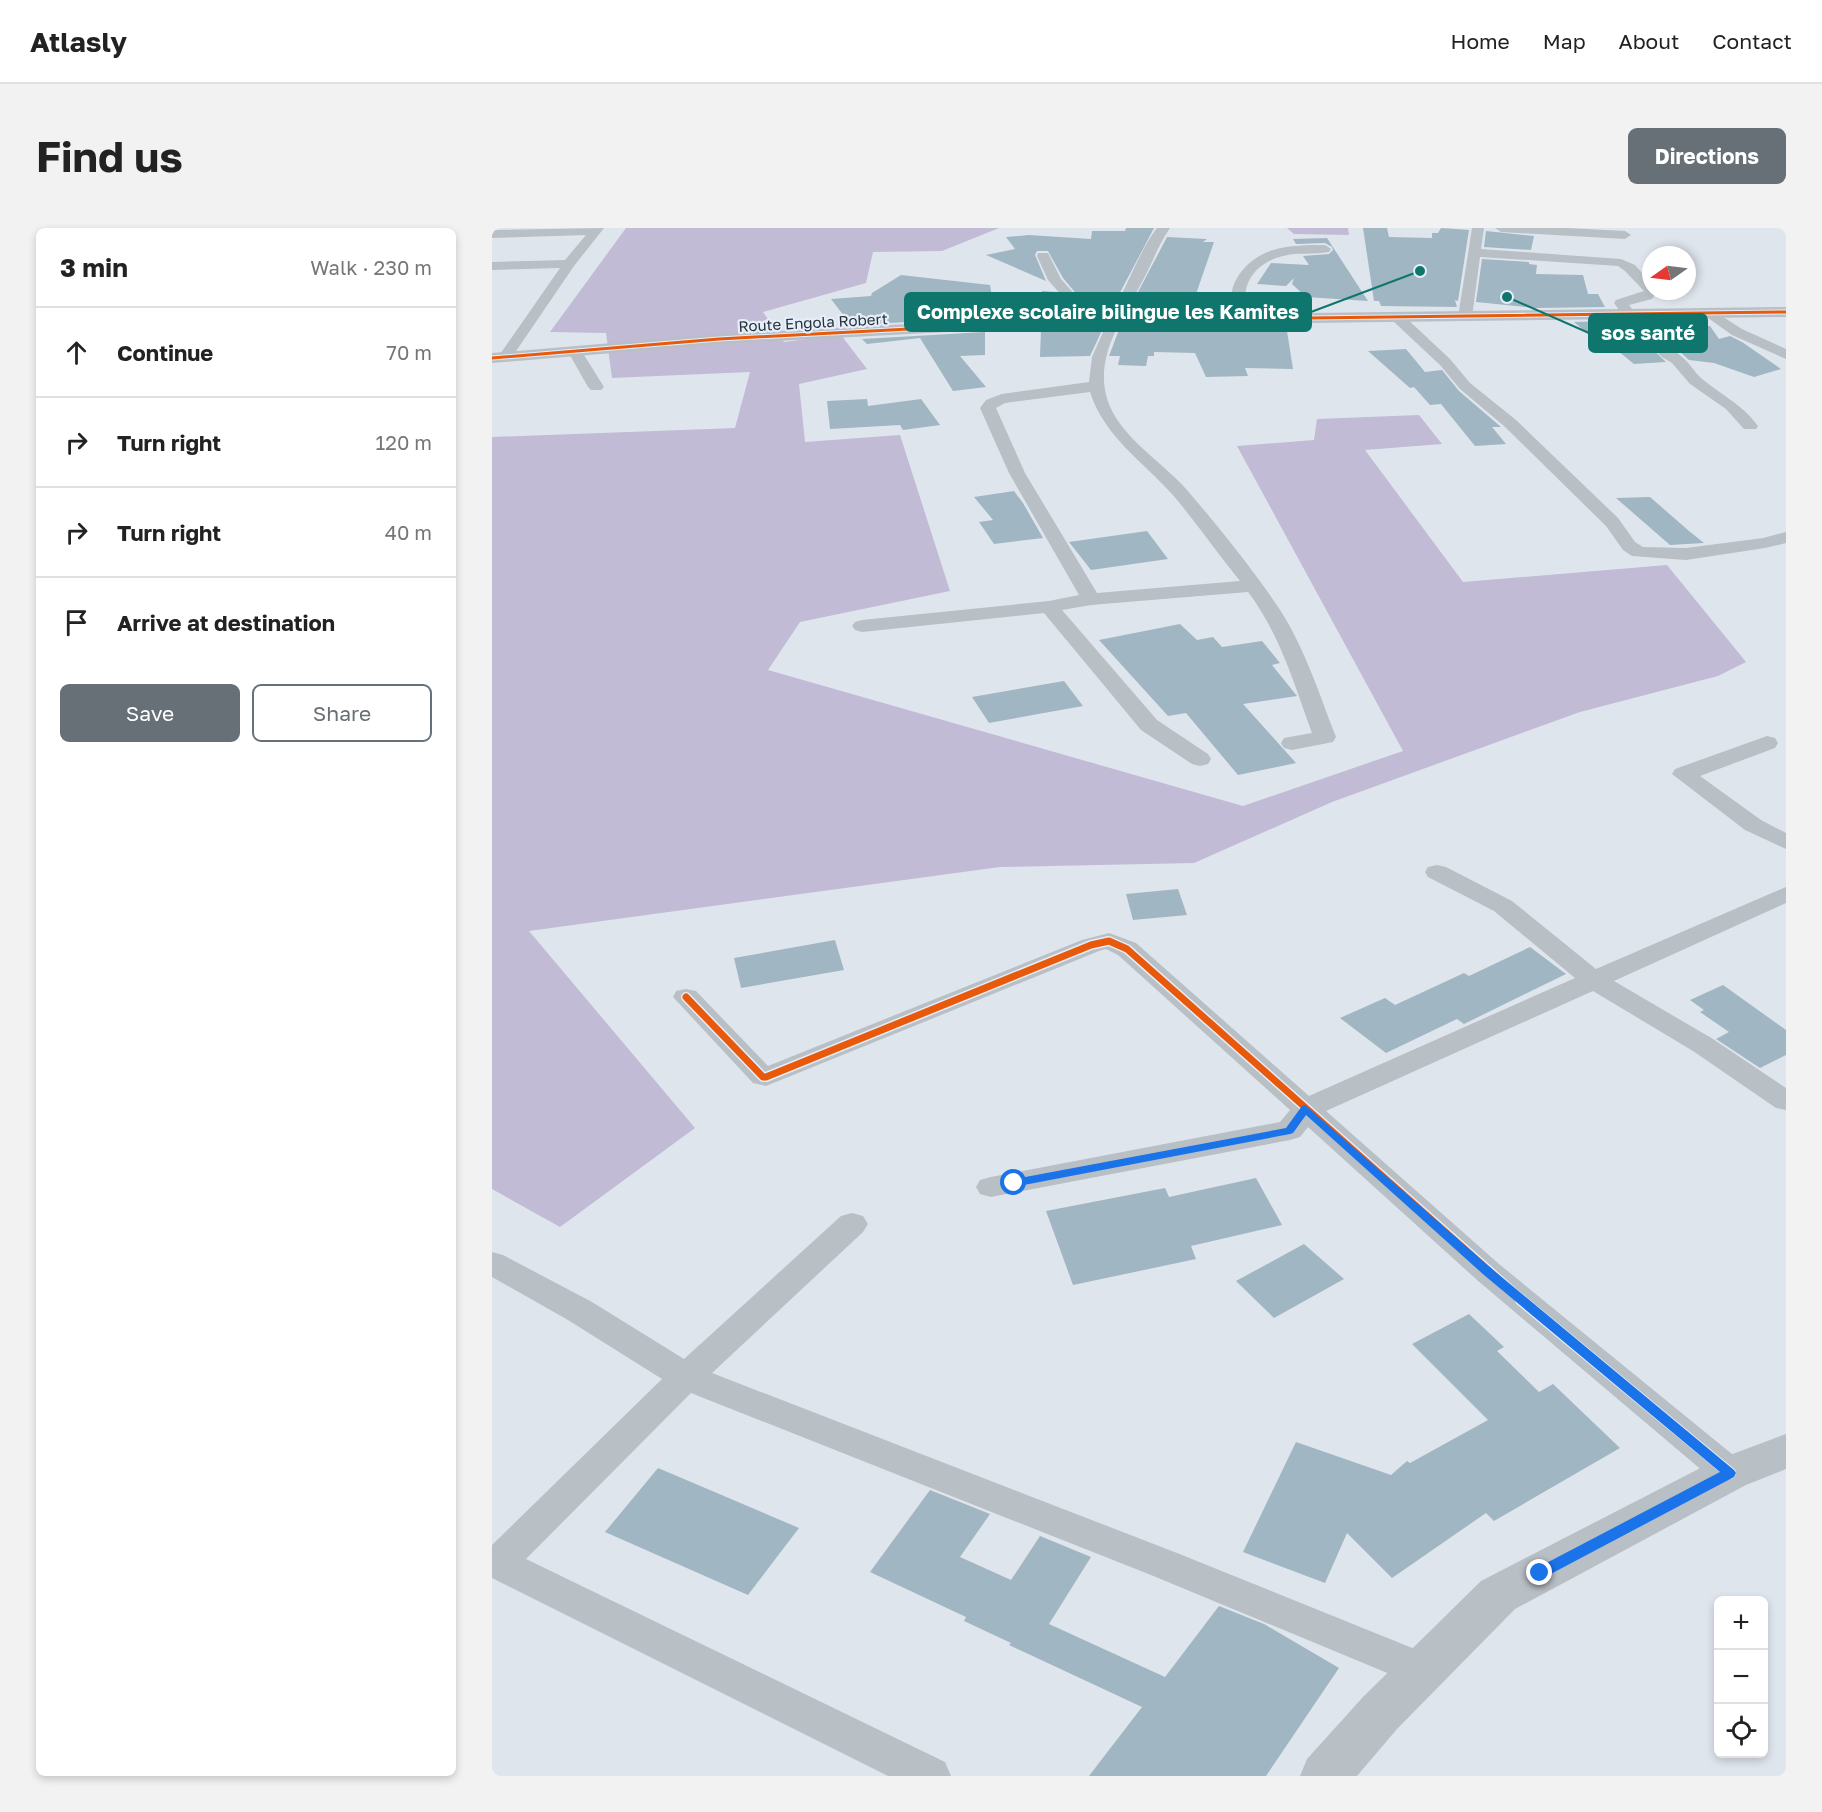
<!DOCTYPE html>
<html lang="en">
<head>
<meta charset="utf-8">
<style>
  body { margin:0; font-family:"Golos Text",sans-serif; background:#f2f2f2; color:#222 }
  .controls { position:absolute; right:18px; bottom:18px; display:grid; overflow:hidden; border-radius:9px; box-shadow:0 3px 9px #0003 }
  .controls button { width:54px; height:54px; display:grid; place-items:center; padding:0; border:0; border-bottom:2px solid #e0e0e0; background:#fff; color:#222; font:30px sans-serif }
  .compass { position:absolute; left:1150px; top:18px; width:54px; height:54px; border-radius:50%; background:#fff; box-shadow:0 3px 9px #0003; rotate:256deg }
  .stop { position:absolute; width:18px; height:18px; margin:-14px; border:4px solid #1a73e8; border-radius:50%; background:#fff }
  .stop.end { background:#1a73e8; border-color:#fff; box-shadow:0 2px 6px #0008 }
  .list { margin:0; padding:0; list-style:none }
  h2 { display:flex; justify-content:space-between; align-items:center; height:78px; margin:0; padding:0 24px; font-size:26px }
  h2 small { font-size:20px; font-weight:400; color:#767676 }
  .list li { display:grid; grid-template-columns:39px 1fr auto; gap:18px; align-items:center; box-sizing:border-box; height:90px; padding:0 24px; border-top:2px solid #e0e0e0 }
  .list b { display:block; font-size:22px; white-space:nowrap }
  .list em { font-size:20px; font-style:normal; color:#767676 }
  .actions { display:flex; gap:12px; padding:18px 24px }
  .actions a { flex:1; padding:14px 0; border:2px solid #677076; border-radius:9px; text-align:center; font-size:21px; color:#677076 }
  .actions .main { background:#677076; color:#fff }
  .icon { flex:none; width:33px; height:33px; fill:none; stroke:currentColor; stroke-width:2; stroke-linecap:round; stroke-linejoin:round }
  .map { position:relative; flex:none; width:1294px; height:1548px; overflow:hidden; border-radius:9px }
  header { display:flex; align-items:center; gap:36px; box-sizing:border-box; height:84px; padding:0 30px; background:#fff; border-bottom:2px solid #e0e0e0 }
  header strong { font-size:28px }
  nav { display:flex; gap:33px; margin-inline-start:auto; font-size:21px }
  .intro { display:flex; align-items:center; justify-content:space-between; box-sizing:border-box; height:144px; padding:0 36px }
  h1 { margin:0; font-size:42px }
  .button { padding:15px 27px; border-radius:9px; background:#677076; color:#fff; font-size:21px; font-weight:700 }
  main { display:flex; gap:36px; padding:0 36px }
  aside { flex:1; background:#fff; border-radius:9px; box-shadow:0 3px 9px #0003 }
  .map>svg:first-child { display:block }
  .green { fill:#c1bbd6 }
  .building { fill:#a0b6c2 }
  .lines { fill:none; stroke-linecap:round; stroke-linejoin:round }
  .minor { fill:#b8bfc5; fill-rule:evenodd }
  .tertiary { fill:#b8bfc5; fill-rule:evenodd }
  .cycleway-far2-casing { stroke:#e5eefa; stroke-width:5 }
  .cycleway-far1-casing { stroke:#e5eefa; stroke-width:10 }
  .cycleway-casing { stroke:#e5eefa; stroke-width:12 }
  .cycleway-far2 { stroke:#e8590c; stroke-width:3 }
  .cycleway-far1 { stroke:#e8590c; stroke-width:7 }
  .cycleway { stroke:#e8590c; stroke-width:8 }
  .route { fill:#1a73e8 }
  .labels { text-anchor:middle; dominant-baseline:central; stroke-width:4.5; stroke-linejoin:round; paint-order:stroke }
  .far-street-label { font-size:15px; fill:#263136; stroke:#e5eefa }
  .leader { fill:none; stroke:#0f766e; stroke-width:2 }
  .callout-dot { fill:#0f766e; stroke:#e5eefa; stroke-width:2 }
  .callout { fill:#0f766e; stroke:#0f766e; stroke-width:2 }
  .callout-label { font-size:20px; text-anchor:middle; font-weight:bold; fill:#fff }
</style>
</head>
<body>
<header>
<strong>Atlasly</strong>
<nav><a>Home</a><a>Map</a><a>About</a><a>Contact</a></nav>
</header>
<div class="intro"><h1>Find us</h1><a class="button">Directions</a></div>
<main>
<aside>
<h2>3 min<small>Walk · 230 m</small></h2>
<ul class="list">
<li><svg class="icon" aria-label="ahead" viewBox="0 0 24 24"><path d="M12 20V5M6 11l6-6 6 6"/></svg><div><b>Continue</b></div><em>70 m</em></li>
<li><svg class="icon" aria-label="right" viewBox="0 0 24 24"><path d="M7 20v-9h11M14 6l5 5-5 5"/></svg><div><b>Turn right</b></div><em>120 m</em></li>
<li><svg class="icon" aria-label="right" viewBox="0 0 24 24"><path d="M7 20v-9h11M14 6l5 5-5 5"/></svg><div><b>Turn right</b></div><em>40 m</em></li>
<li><svg class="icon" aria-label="arrive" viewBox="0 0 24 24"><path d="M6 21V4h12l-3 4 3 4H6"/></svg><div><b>Arrive at destination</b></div></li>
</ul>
<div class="actions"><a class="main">Save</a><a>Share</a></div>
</aside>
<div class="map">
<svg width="1294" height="1548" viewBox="0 0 1294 1548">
  <rect width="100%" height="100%" fill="#dfe5ed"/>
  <g class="green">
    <polygon points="134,0 507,0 450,23 381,24 374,55 271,84 292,114 349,107 375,141 307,156 313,214 408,207 458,363 308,394 276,442 751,578 911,523 745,218 822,212 825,191 927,187 950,216 873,222 971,354 1175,337 1254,434 1226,448 1088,484 840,574 702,635 508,639 37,703 203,900 68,999 0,961 0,209 243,200 258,144 120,150 114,105 58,104"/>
    <polygon points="795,0 856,0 857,7 802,6"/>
  </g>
  <g class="building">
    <polygon points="634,0 662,0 623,74 587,69 571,50 556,23 545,23 543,27 554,53 494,27 523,21 514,9 537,7 599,11 600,3 633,3"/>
    <polygon points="871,0 895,0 897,9 940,10 940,5 946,5 949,0 977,2 966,73 963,72 965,79 889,78 887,73 882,73"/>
    <polygon points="994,3 1042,8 1039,22 992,19"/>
    <polygon points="675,9 715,11 711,14 722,14 704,66 737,67 736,84 635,85"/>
    <polygon points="835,10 876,73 814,69 800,56 802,50 794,58 765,56 779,35 817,37 811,28 837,26 841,22 840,19 833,15 804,16 801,11"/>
    <polygon points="990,31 1037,34 1037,36 1045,37 1044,46 1091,47 1096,66 1106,66 1113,79 1043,80 984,74"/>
    <polygon points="409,47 498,57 502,80 493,81 493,90 359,97 339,71 379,68 380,65"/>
    <polygon points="550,63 564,64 568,69 561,76 558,86 549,87"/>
    <polygon points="1121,93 1123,98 1135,97 1174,134 1142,136 1109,109 1101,110 1082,94"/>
    <polygon points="1156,95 1187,95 1189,98 1218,98 1227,111 1238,108 1250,114 1289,141 1262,149 1222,135 1197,132"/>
    <polygon points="794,97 801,141 753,140 756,148 714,149 703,125 662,124 662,128 656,128 654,138 626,137 628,128 617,128 628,99 733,98 777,102 780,98"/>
    <polygon points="611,100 598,128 548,129 549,101"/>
    <polygon points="493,104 493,127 468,128 494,159 461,163 428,110 375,116 370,111"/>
    <polygon points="914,121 933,144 950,142 967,163 1009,199 1000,199 1014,216 983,218 949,176 938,177 922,159 918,160 876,123"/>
    <polygon points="375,171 376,178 429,171 448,197 411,202 408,197 338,201 335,173"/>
    <polygon points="522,263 531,275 551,310 502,316 487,294 501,292 482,269"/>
    <polygon points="1158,269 1197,303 1212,315 1178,317 1124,270"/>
    <polygon points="655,303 676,331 599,342 577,314"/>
    <polygon points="688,396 705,412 721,409 730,419 770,413 788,435 780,437 805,468 751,476 804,535 746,547 694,485 676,488 607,412"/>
    <polygon points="572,453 591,478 497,495 480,469"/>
    <polygon points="686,661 695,687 641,692 634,666"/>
    <polygon points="343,712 352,742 249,760 242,730"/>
    <polygon points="1038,719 1074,746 972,796 965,791 894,825 848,790 893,770 903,777 972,745 977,748"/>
    <polygon points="1231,757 1294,802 1294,827 1268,840 1224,811 1237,804 1208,784 1212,782 1198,772"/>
    <polygon points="764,950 790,997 699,1018 704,1031 581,1057 554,983 673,960 677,969"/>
    <polygon points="812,1016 852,1051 782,1090 744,1053"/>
    <polygon points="977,1086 1012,1119 1005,1123 1047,1164 1061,1156 1128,1220 1002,1293 994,1285 900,1350 855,1305 833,1355 751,1324 804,1214 899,1247 915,1233 918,1235 996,1192 920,1116"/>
    <polygon points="166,1240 307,1300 256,1367 113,1304"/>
    <polygon points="438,1262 498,1286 468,1329 519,1352 548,1308 599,1329 557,1396 673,1449 727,1378 772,1396 847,1440 774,1548 597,1548 650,1479 517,1417 519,1415 472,1393 474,1389 378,1344"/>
  </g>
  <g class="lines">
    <g class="minor">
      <polygon points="112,0 82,38 18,132 8,132 6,129 68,40 0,42 0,34 73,32 94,7 0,10 0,2"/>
      <path d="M665,0h13c-12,17 -17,34 -27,52 -17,33 -45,70 -38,110 7,43 55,69 82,100 30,35 61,73 87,111 29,41 44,90 62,136l-3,5 -41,8 -8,-2 -3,-5 3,-5 28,-5c-18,-49 -32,-99 -64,-141l-157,13 -29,5 95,110 51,34 3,5 -3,5 -8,2 -8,-2 -51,-34 -97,-117 -182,19 -7,-2 -3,-4 3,-4 7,-2 187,-19 30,-6 -70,-122 -29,-65 6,-8 16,-6 87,-12 3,-25 20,-45 -43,-5 -5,17h-10c-5,-10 1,-22 9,-27l-15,-17 -11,-24 1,-3h10l13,26 16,18 -2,2 41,5c14,-23 25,-56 41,-76zM598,164c14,44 52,69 82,102 24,28 45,59 68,87l-143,12 -72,-120 -29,-65 9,-5z"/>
      <path d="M980,0h12l-3,21 140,10 14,6 16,18v8h7l-6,8 -23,6c17,23 33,34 53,52 8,6 12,15 19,21 20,17 41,26 57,48l-2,3h-12l-18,-20 -36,-25 -18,-21 -10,-6 -30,-29 -18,-25 2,-3 28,-9 -19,-20 -7,-5 -138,-9 -8,60 -2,3h-10l-2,-3z"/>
      <polygon points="1003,0 1075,0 1133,3 1139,7 1133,11 1009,4"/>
      <path d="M833,17l6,4 -2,3c-15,3 -31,0 -46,4 -32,8 -46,34 -33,64l-2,3h-10c-19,-31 4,-63 35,-73 17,-5 35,-5 52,-5z"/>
      <polygon points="1217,80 1250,101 1294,121 1294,131 1240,107 1212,87 1210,84 1212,81"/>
      <polygon points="906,86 911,87 958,131 978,155 1024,192 1126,290 1143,314 1151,319 1194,320 1271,310 1294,304 1294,315 1273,320 1194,332 1140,328 1131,322 1114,298 1012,198 968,161 948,137 901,93 899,90"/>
      <polygon points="82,118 87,119 112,159 109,162 99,162 96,159 75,122"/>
      <polygon points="1275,508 1283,510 1286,515 1283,520 1208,548 1269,592 1294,605 1294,621 1253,602 1180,546 1183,541"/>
      <polygon points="945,637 954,639 1020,673 1104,741 1294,659 1294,675 1122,753 1221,811 1294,860 1294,882 1284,880 1201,823 1101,763 834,883 1007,1036 1251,1235 1256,1245 1251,1255 1238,1259 1225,1255 985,1052 816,899 808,909 798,912 499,969 488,966 484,959 488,952 499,949 788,894 798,882 626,727 614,721 607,723 274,858 261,855 181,769 184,763 194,761 204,763 276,838 590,712 617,705 644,715 817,868 1083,750 1002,683 936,649 933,644 936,639"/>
      <polygon points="360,985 371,988 376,996 371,1004 220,1145 685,1325 945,1430 951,1442 945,1454 931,1460 917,1454 659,1347 199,1165 34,1331 453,1534 459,1548 396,1548 0,1350 0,1317 170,1151 76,1092 0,1049 0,1024 11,1027 100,1074 192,1131 349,988"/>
    </g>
    <g class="tertiary">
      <polygon points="1294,79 1294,89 567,98 227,116 0,135 0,125 227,106 567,88"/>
      <polygon points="1294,1206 1294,1241 1254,1257 1023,1381 905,1501 865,1548 808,1548 815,1531 871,1469 989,1353 1222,1233"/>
    </g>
    <defs>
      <polyline id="cycleway-far2" points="0,130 227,111 567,93 1294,84"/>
      <polyline id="cycleway-far1" points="194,769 271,849 274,849 599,717 617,713 635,721 1031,1073"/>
      <polyline id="cycleway" points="1029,1072 1238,1245"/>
    </defs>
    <use href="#cycleway-far2" class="cycleway-far2-casing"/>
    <use href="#cycleway-far1" class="cycleway-far1-casing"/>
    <use href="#cycleway" class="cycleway-casing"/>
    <use href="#cycleway-far2" class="cycleway-far2"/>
    <use href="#cycleway-far1" class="cycleway-far1"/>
    <use href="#cycleway" class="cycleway"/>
  </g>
  <polygon class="route" points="813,877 1000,1041 1242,1242 1244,1245 1242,1249 1053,1349 1043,1349 1041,1345 1043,1341 1228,1244 992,1047 814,887 801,905 798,906 522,959 517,955 522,951 794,900 810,878"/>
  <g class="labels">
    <g class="far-street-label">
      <text transform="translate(321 94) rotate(-3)">Route Engola Robert</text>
    </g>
  </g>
  <path class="leader" d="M928 43L819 84M1015 69L1097 105"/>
  <g class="callout-dot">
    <circle cx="928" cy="43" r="6"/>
    <circle cx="1015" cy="69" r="6"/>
  </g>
  <g class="callout">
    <rect x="413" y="65" width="406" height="38" rx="6"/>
    <rect x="1097" y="86" width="118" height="38" rx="6"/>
  </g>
  <g class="callout-label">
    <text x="616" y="91">Complexe scolaire bilingue les Kamites</text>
    <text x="1156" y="112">sos santé</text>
  </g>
</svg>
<div class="controls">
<button>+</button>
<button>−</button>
<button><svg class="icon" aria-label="locate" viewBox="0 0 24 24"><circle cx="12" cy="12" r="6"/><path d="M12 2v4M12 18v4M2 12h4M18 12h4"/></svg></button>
</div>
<svg class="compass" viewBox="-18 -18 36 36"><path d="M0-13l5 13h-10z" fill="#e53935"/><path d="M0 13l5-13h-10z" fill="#767676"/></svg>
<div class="stop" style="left:522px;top:955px"></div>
<div class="stop end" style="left:1048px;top:1345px"></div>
</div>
</main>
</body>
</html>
